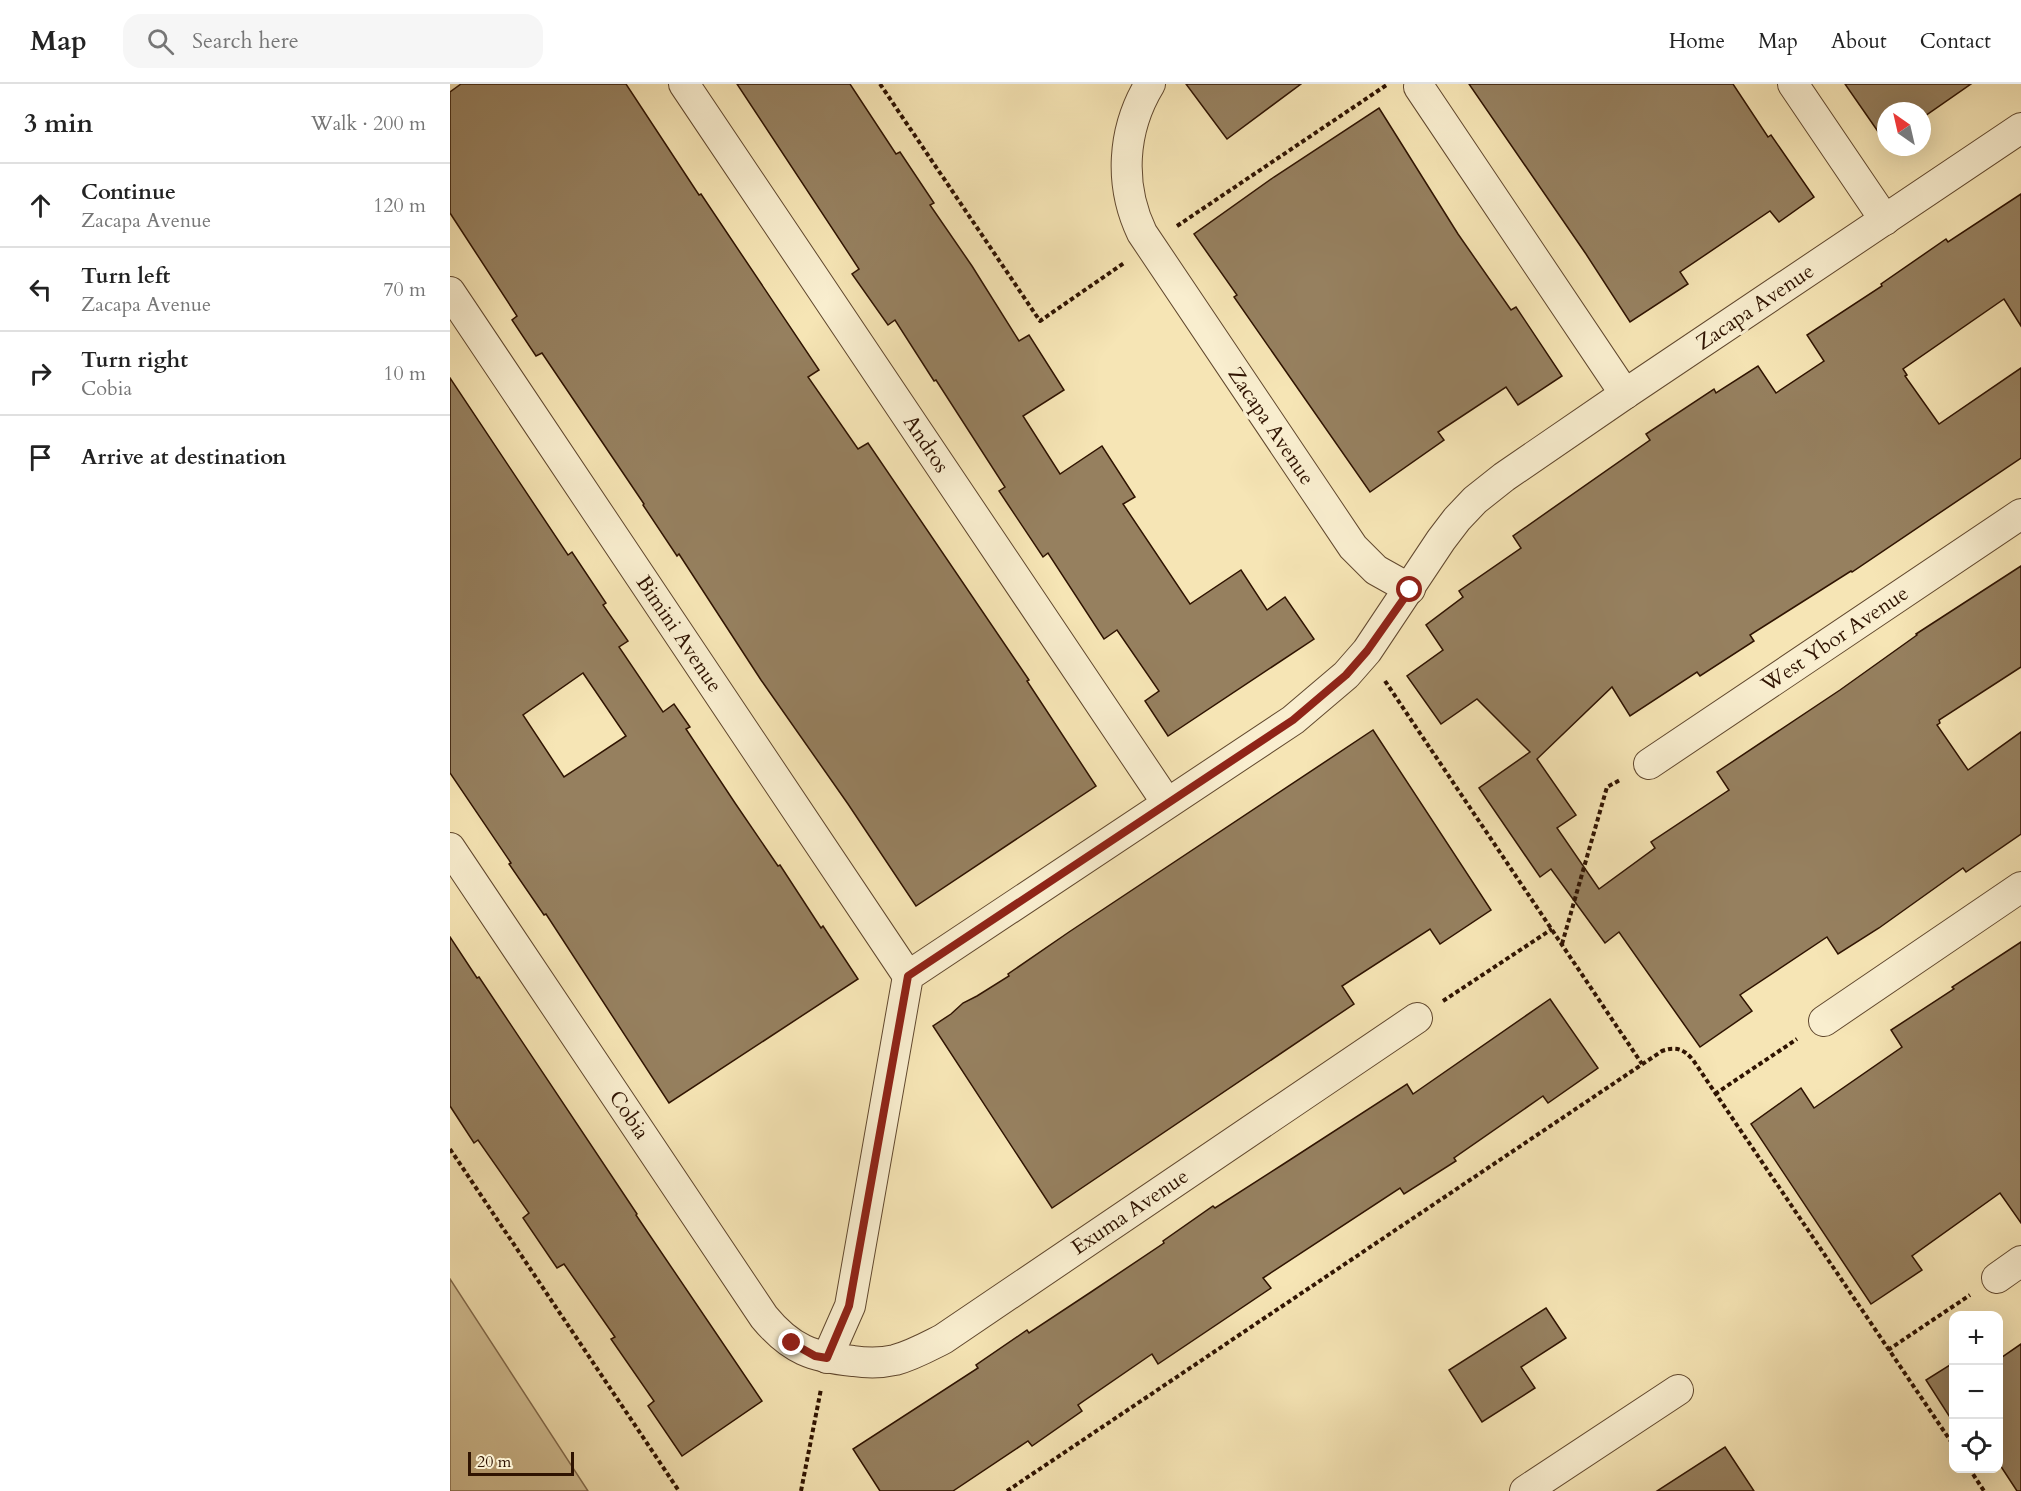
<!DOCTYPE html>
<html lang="en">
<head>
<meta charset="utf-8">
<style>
  body { margin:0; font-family:Cardo,serif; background:#f6f6f6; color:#222 }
  .controls { position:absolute; right:18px; bottom:18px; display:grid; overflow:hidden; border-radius:12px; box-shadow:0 6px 24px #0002 }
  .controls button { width:54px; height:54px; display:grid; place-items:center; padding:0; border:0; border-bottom:2px solid #e0e0e0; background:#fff; color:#222; font:30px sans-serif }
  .compass { position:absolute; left:1427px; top:18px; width:54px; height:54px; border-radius:50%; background:#fff; box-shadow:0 6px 24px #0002; rotate:326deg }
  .scale { position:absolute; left:18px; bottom:15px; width:106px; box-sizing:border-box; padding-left:6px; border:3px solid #2f1301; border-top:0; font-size:16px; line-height:21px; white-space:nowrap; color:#2f1301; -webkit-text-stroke:4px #f9eecf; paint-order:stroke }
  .stop { position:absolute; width:18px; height:18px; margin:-14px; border:4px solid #8f2418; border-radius:50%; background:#fff }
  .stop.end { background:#8f2418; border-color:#fff; box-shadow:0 2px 6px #0008 }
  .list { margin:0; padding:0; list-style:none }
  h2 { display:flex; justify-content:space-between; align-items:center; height:78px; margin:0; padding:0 24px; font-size:26px }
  h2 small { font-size:20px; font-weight:400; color:#767676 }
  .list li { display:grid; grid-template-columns:39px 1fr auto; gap:18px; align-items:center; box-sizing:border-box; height:84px; padding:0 24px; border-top:2px solid #e0e0e0 }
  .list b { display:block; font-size:22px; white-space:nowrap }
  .list p { margin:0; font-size:20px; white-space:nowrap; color:#767676 }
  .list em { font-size:20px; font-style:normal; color:#767676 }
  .icon { flex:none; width:33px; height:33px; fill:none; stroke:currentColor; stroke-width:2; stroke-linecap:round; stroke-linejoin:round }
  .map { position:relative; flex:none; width:1571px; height:1407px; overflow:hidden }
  header { display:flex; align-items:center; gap:36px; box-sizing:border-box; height:84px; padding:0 30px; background:#fff; border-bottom:2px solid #e0e0e0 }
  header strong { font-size:28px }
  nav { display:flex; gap:33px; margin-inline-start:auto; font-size:21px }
  .search { width:420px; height:54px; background:#f6f6f6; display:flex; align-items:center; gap:15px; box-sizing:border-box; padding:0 21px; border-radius:18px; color:#767676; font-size:22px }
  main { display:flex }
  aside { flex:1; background:#fff }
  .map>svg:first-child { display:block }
  .green { fill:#d4c196; stroke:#826a4c; stroke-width:1.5 }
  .building { fill:#96805f; stroke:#2f1301; stroke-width:1.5; fill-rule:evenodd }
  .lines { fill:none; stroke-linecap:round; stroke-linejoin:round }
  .minor-casing { stroke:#61482e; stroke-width:32 }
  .path { stroke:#2f1301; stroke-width:4; stroke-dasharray:4.5 3; stroke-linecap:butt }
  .minor { stroke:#f9eecf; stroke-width:30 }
  .route { stroke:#8f2418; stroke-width:8 }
  .labels { text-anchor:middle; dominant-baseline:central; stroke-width:6; stroke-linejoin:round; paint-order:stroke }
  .street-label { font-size:21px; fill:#2f1301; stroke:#f9eecf }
</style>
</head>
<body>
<header>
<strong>Map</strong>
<div class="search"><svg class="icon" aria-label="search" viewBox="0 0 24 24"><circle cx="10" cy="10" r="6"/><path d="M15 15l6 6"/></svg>Search here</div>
<nav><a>Home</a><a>Map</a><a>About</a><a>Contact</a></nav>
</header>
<main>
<aside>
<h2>3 min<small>Walk · 200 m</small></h2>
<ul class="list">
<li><svg class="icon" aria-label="ahead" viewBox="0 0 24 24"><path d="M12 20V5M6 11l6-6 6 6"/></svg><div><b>Continue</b><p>Zacapa Avenue</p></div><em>120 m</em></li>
<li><svg class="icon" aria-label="left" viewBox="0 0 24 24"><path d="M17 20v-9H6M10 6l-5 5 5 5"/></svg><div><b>Turn left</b><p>Zacapa Avenue</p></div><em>70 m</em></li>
<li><svg class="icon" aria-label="right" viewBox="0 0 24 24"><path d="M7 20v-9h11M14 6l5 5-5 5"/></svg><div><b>Turn right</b><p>Cobia</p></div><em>10 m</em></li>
<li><svg class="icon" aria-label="arrive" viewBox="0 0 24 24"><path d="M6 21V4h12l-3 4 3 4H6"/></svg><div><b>Arrive at destination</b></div></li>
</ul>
</aside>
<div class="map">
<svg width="1571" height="1407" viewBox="0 0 1571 1407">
  <rect width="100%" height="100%" fill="#f6e5b5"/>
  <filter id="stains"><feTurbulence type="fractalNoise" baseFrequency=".00333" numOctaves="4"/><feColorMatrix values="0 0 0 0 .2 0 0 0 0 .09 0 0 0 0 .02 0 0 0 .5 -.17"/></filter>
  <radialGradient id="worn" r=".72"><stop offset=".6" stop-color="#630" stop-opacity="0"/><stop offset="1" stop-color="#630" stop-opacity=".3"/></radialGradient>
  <polygon class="green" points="0,1195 138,1407 0,1407"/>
  <g class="building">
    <polygon points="11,0 176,0 249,111 251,110 369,286 358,293 408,365 418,359 579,596 577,597 646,702 466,822 398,720 311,596 229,470 227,472 193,421 194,420 92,269 86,272 62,236 67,232 0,129 0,8"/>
    <polygon points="287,0 400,0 446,70 450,68 484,119 480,121 522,182 569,257 579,251 614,306 573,332 610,390 652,362 685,413 673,420 740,520 791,486 817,526 835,513 864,555 718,652 695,617 709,607 667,546 654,555 598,469 593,473 549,407 555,403 486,296 484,297 445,236 438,241 402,190 409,185"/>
    <polygon points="736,0 851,0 777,55"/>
    <polygon points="1019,0 1283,0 1318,53 1321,51 1364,113 1329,138 1320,127 1230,188 1238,200 1180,238 1136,170"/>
    <polygon points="1395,0 1521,0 1472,34 1472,27 1436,27 1436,59"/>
    <polygon points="929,24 1008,150 1061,226 1066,223 1112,292 1068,321 1056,303 988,348 994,356 920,408 784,213 787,211 744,150 824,93"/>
    <polygon points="1571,110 1571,242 1554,215 1453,285 1457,291 1455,292 1489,340 1571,284 1571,374 1402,488 1401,487 1300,551 1304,557 1250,592 1247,588 1180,632 1162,603 1087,675 1126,731 1107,744 1149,805 1205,764 1201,758 1279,706 1267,688 1390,606 1467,551 1466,550 1571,482 1571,583 1489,636 1490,639 1487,641 1518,686 1571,648 1571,750 1516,788 1513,784 1429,844 1388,870 1377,853 1290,911 1302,927 1250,963 1169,848 1155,859 1101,785 1090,793 1029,704 1080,668 1027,615 991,640 957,592 993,566 976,541 1013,513 1009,507 1071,464 1063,452 1200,356 1196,350 1264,305 1266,309 1308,282 1326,309 1374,277 1357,251 1432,202 1431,200 1496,155 1498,158"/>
    <path d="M0,294l118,177 4,-3 34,51 -3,2 25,36 -9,6 44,65 11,-8 16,23 -4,2 49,74 43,63 2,-1 41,63 2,-2 35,53 -189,124 -123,-189 -2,1 -35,-51 2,-1 -61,-90zM133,589l43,63 -62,41 -41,-62z"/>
    <polygon points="923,646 1041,826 990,860 980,845 892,902 904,920 602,1124 483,942 501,930 513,919 527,912 559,892 558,890 619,848"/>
    <polygon points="0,853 27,894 29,893 187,1130 186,1131 312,1317 232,1372 198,1322 204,1317 161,1255 165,1253 114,1180 107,1184 73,1134 79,1129 28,1056 24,1059 0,1022"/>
    <polygon points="1571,858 1571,1139 1550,1109 1462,1172 1472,1186 1421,1220 1301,1040 1351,1004 1364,1024 1452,963 1441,946 1504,905 1502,903"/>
    <polygon points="1100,915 1148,984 1098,1019 1093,1012 1004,1074 1006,1077 954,1110 950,1104 813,1194 821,1204 708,1280 702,1270 628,1321 632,1327 582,1362 578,1357 503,1407 430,1407 403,1365 528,1284 526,1281 577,1246 579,1249 641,1208 714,1159 713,1157 763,1122 765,1124 832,1081 957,1000 963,1010"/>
    <polygon points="1096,1224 1116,1254 1071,1283 1085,1304 1032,1338 999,1286"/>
    <polygon points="1571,1260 1571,1407 1567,1407 1548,1378 1548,1276"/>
    <polygon points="1503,1279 1503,1338 1476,1296"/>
    <polygon points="1275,1363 1304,1407 1207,1407"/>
  </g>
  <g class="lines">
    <defs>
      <g id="minor">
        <polyline points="234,0 717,719"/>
        <path d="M700,0c-28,46 -31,101 -8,149l211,314 23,23 34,19"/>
        <polyline points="1343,0 1435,136"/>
        <polyline points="969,3 1175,310"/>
        <polyline points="0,208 458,892"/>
        <polyline points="1199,680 1571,430"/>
        <path d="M0,764l314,469c27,33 49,40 89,44 14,2 29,2 42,-1 18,-5 32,-13 48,-21l474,-321"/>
        <polyline points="1374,937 1571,803"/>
        <polyline points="1547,1194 1571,1177"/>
        <polyline points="377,1274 400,1222 458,892 843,636 896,591 917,567 991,456 1007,435 1025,416 1054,393 1175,310 1571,44"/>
        <polyline points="1075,1407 1228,1306"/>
      </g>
    </defs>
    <use href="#minor" class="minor-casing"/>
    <g class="path">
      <polyline points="430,0 590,237 674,179"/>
      <polyline points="727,142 938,0"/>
      <polyline points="935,597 1192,980"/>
      <polyline points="1112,860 1157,703 1170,696"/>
      <polyline points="993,917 1102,845"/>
      <polyline points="1265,1010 1347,955"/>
      <polyline points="0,1065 229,1407"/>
      <polyline points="1438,1266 1520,1211"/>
      <polyline points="1519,1384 1534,1407"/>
      <polyline points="351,1407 371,1305"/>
      <path d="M557,1407l655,-440c14,-5 22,-2 31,9l261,386"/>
    </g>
    <use href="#minor" class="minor"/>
  </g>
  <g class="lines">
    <polyline class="route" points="342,1259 365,1272 377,1274 399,1222 458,892 843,636 896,591 917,567 960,506"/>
  </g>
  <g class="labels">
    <g class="street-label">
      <text transform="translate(1305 223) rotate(-34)">Zacapa Avenue</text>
      <text transform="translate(821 342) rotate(56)">Zacapa Avenue</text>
      <text transform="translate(476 360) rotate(56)">Andros</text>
      <text transform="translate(229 550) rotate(56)">Bimini Avenue</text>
      <text transform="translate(1385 555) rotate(-34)">West Ybor Avenue</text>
      <text transform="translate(179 1031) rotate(56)">Cobia</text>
      <text transform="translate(680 1128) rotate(-34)">Exuma Avenue</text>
    </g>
  </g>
  <rect width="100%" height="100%" filter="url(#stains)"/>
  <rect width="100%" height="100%" fill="url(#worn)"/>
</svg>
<div class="controls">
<button>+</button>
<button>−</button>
<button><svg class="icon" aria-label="locate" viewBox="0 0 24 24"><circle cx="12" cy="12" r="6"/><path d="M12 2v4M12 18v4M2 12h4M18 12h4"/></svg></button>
</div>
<svg class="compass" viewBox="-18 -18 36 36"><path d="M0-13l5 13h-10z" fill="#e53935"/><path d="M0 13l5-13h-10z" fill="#767676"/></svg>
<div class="scale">20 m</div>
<div class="stop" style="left:960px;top:506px"></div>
<div class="stop end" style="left:342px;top:1259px"></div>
</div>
</main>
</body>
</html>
